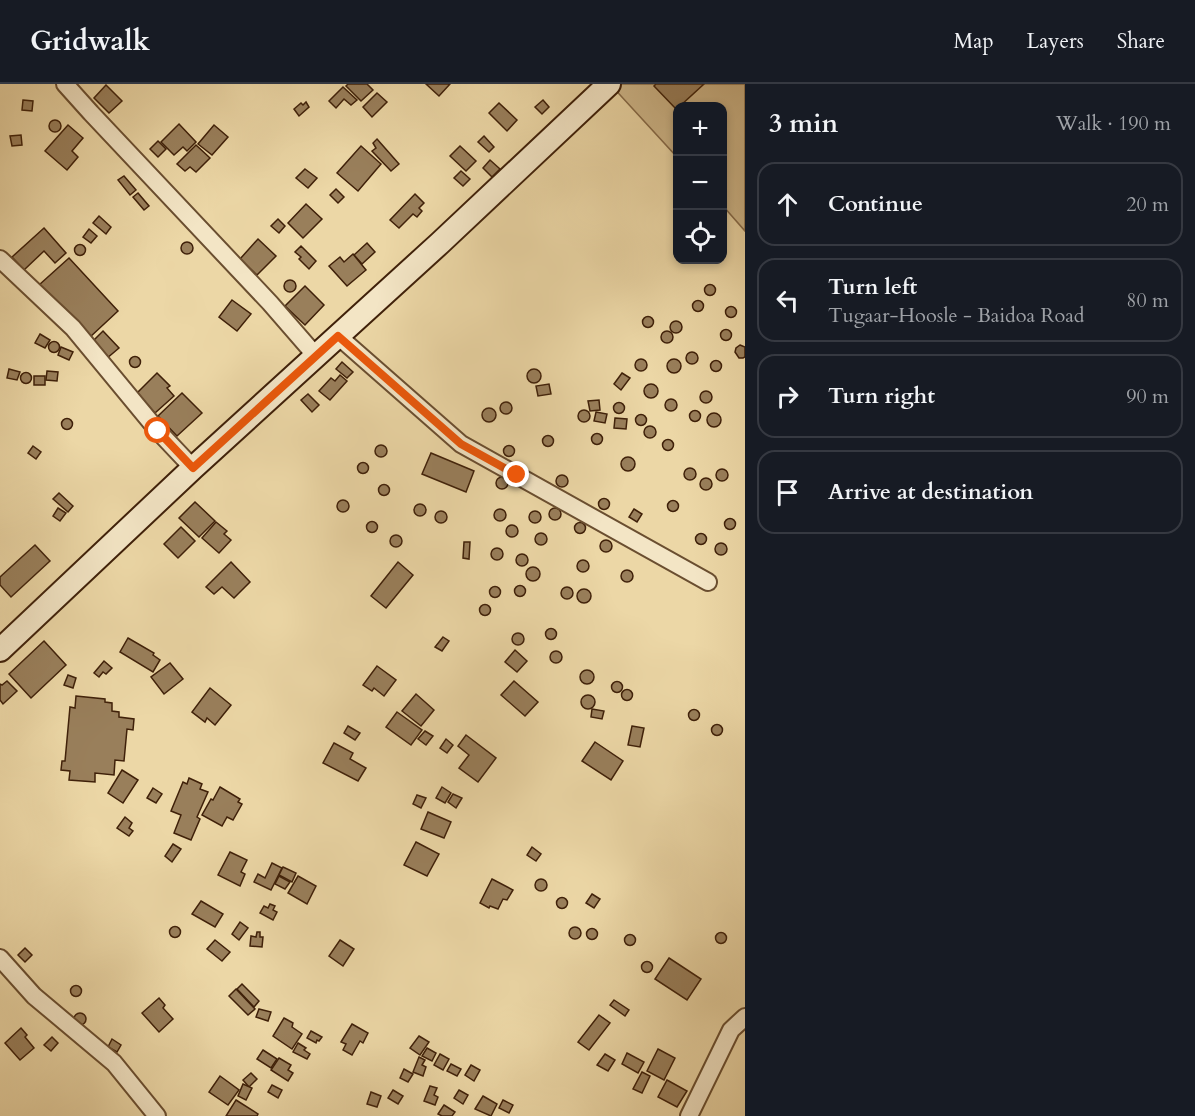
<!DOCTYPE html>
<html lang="en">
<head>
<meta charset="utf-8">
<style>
  body { margin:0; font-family:Cardo,serif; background:#20242c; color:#f1f3f6 }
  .controls { position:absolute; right:18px; top:18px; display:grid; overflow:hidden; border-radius:12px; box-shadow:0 3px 9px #0003 }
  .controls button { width:54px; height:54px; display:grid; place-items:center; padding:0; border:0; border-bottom:2px solid #363941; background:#171b24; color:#f1f3f6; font:30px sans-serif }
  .stop { position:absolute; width:18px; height:18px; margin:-14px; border:4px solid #ea580c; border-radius:50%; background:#fff }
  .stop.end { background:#ea580c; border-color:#fff; box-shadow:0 2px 6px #0008 }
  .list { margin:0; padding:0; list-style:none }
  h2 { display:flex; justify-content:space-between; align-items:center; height:78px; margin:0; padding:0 24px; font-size:26px }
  h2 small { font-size:20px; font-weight:400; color:#9ea1a6 }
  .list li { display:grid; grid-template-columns:39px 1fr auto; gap:18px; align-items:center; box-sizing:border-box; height:84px; margin:0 12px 12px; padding:0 12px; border:2px solid #363941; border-radius:18px }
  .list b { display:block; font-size:22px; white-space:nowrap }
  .list p { margin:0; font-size:20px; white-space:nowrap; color:#9ea1a6 }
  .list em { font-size:20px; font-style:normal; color:#9ea1a6 }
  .icon { flex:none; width:33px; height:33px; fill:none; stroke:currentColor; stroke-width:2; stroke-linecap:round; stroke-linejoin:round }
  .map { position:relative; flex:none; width:745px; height:1032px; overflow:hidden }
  header { display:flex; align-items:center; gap:36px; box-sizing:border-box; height:84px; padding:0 30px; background:#171b24; border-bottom:2px solid #363941 }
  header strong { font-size:28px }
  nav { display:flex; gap:33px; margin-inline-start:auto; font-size:21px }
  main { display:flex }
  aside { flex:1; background:#171b24 }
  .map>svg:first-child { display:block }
  .green { fill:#cfb88b; stroke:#876c4a; stroke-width:1.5 }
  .building { fill:#997f5b; stroke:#3f2009; stroke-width:1.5 }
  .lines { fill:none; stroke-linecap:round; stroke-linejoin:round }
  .minor-casing { stroke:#6a4e30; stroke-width:20 }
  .secondary-casing { stroke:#3f2009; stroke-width:26 }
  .minor { stroke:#f3e5c5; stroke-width:16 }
  .secondary { stroke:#f3e5c5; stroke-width:22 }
  .route { stroke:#ea580c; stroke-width:8 }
</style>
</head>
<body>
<header>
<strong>Gridwalk</strong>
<nav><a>Map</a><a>Layers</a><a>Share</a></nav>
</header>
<main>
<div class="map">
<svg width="745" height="1032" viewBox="0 0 745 1032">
  <rect width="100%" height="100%" fill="#ecd7a6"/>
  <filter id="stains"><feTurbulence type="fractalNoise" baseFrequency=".00333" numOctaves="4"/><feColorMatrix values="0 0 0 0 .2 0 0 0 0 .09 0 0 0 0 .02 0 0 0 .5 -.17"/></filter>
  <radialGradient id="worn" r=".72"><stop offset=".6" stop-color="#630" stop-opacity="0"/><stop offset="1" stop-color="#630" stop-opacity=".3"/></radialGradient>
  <polygon class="green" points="610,0 745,0 745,147 723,122 722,22 678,22 677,73"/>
  <g class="building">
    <polygon points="348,0 367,0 373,6 361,17 346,2"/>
    <polygon points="426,0 450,0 439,12"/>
    <polygon points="656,0 704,0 680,22 678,22 677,26 654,2"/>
    <polygon points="106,1 122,17 109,29 94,14"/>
    <polygon points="343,3 357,16 351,21 344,15 336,24 329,17"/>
    <polygon points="377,9 387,18 372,33 363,23"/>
    <polygon points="23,16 33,17 32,27 22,26"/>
    <polygon points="543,16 549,23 542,30 535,23"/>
    <polygon points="306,18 309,23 299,32 294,25 301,19 303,21"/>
    <polygon points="499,19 517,36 507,47 489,29"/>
    <circle cx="55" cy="42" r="6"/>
    <polygon points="179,40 196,58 187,67 183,63 174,71 161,58"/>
    <polygon points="68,41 83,54 72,67 78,73 67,86 45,67"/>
    <polygon points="214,41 228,53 212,71 198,60"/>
    <polygon points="21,51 22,61 12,62 10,52"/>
    <polygon points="484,52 494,63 489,68 478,58"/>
    <polygon points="377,55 399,80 391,87 372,67 376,64 373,59"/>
    <polygon points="158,57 166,65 158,73 150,65"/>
    <polygon points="196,61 210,74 196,88 190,83 185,87 177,80"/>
    <polygon points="361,62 381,80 358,107 337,89"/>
    <polygon points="460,62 476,77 466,87 450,72"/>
    <polygon points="490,76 500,85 492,93 483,84"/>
    <polygon points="305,85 317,94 308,104 296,94"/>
    <polygon points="461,87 470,95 463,102 454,94"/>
    <polygon points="124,92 136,106 130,111 118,96"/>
    <polygon points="336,105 344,113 338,119 330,111"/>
    <polygon points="138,109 149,122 144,126 133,113"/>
    <polygon points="415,110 424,119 419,124 422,127 417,133 413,130 399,144 390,136"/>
    <polygon points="306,120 322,135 303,154 288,139"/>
    <polygon points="99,132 111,143 106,150 93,139"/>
    <polygon points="278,135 285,142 279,149 271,142"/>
    <polygon points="44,144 66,169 55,179 44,167 24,186 12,173"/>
    <polygon points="89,145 97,152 91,159 83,153"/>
    <polygon points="258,155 276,172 257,191 240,175"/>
    <circle cx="187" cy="164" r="6"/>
    <polygon points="367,159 375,168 362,180 354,171"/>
    <circle cx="80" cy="166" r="5.5"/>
    <polygon points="301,162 316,177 309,185 299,175 301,173 295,168"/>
    <polygon points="353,170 366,186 347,202 329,182 340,173 344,178"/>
    <polygon points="69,174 118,227 89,254 39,201"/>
    <circle cx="290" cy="202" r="6"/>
    <circle cx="710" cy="206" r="5.5"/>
    <polygon points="305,202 324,221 305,241 285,222"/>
    <polygon points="232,216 251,230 237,247 219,233"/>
    <circle cx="698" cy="222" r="5.5"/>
    <circle cx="731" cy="228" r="5.5"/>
    <circle cx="648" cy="238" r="5.5"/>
    <circle cx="676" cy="243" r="6"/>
    <circle cx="726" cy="251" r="5.5"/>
    <circle cx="667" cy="253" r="6"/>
    <polygon points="103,247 119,264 106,275 91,259"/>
    <polygon points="40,250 50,256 45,264 35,259"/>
    <circle cx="54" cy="263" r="5.5"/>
    <polygon points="740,261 745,263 745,273 743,274 739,274 735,268 736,264"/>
    <polygon points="61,263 73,268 69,276 58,271"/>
    <circle cx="692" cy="274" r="6"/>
    <circle cx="135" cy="278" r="5.5"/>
    <circle cx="641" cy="281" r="6"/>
    <circle cx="674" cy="282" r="7"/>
    <circle cx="716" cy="282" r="5.5"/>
    <polygon points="342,278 353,288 347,294 336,285"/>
    <polygon points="9,285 20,288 17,296 7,294"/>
    <circle cx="534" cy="292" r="7"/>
    <polygon points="47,287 58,288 57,297 46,296"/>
    <circle cx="26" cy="294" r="5.5"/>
    <polygon points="157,289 170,302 167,304 174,312 155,329 137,309"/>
    <polygon points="622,289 630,294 621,306 614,300"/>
    <polygon points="340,291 347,297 330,316 319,307 331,294 335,297"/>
    <rect x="34" y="292" width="11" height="9"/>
    <polygon points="549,300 551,310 538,312 536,302"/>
    <circle cx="651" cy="307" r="7"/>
    <circle cx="706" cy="313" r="6"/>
    <polygon points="182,309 202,329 177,352 158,332"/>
    <polygon points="308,310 319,321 312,328 301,316"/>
    <circle cx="671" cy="321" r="6"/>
    <polygon points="599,316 600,326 590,327 588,317"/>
    <circle cx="506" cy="324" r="6"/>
    <circle cx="619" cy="324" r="5.5"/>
    <circle cx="489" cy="331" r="7"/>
    <circle cx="584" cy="332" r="6"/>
    <circle cx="695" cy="332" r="5.5"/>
    <polygon points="596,328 607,330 605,339 594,337"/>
    <circle cx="714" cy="336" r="7"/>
    <circle cx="641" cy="336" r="5.5"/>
    <polygon points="615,334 627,335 626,345 614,344"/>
    <circle cx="67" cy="340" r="5.5"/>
    <circle cx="650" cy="348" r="6"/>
    <circle cx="597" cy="355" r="5.5"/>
    <circle cx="548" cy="357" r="5.5"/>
    <circle cx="668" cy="361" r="5.5"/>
    <circle cx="381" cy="367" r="6"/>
    <circle cx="509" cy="367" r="5.5"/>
    <polygon points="33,362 41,368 36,375 28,369"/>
    <polygon points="431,369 474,387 466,408 422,390"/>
    <circle cx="628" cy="380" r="7"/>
    <circle cx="363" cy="384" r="5.5"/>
    <circle cx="690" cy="390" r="6"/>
    <circle cx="722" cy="391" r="6"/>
    <circle cx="562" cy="397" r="6"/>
    <circle cx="502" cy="399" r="6"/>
    <circle cx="706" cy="400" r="6"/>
    <circle cx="384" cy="406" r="5.5"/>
    <polygon points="59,409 73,422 68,428 53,415"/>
    <circle cx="604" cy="420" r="5.5"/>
    <circle cx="343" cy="422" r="6"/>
    <circle cx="673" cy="422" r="5.5"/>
    <polygon points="195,418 215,437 199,453 179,434"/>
    <circle cx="420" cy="426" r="6"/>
    <polygon points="58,424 66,429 60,437 53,432"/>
    <circle cx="555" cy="430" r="6"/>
    <circle cx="500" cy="431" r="6"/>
    <polygon points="634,425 642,430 637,438 629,433"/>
    <circle cx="535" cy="433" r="6"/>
    <circle cx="441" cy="433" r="6"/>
    <circle cx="730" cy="440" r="5.5"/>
    <circle cx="372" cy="443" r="5.5"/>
    <polygon points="216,438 227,447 224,450 231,456 219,469 202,454"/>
    <circle cx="580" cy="444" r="5.5"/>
    <circle cx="512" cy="447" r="6"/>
    <polygon points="181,443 195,457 178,474 164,460"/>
    <circle cx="541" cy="455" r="6"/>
    <circle cx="701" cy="455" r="5.5"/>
    <circle cx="396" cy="457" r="6"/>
    <circle cx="606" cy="462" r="6"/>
    <polygon points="464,458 470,458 469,475 463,474"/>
    <circle cx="721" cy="465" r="6"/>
    <polygon points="35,461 50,477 11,513 0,501 0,493"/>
    <circle cx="497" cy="470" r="6"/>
    <circle cx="522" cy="476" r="6"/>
    <circle cx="583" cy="482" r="6"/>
    <polygon points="231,478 250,498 234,514 222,503 214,510 206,503"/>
    <polygon points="398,478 413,491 386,524 371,512"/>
    <circle cx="533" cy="490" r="7"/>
    <circle cx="627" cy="492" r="6"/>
    <circle cx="520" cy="507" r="5.5"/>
    <circle cx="567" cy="509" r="6"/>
    <circle cx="495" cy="508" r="5.5"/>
    <circle cx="584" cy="512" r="7"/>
    <circle cx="485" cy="526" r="5.5"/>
    <circle cx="551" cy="550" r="5.5"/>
    <circle cx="518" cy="555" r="6"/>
    <polygon points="443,553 449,557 442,567 435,563"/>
    <polygon points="128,554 154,569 153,571 160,576 153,588 120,568"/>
    <polygon points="44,557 66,581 31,614 9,590"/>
    <polygon points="515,566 527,577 517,588 505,578"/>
    <circle cx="556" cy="573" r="6"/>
    <polygon points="104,577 112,584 106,590 103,588 99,593 94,589"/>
    <polygon points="170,579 183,595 164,610 151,593"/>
    <polygon points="377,582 396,596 384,612 374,604 372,607 363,601"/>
    <circle cx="587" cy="593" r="7"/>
    <polygon points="68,591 76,594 73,604 64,601"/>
    <polygon points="7,597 17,607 3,620 0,616 0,600 2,601"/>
    <polygon points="514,597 538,618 525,632 501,611"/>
    <circle cx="617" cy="603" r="5.5"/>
    <polygon points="210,604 231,621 215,641 207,634 205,638 192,628"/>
    <circle cx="627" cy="611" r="5.5"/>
    <polygon points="416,610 434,626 421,642 402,627"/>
    <circle cx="588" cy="618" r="7"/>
    <polygon points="76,612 105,615 105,618 112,619 112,627 119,628 119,633 134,635 133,646 127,645 124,677 115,676 114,691 95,689 95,698 69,696 70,687 61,686 62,677 65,677 70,623 75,624"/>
    <polygon points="592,625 604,627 602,635 591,633"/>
    <circle cx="694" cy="631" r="5.5"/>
    <polygon points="397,628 422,646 411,661 386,643"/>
    <circle cx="717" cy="646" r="5.5"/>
    <polygon points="348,642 360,649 355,656 344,649"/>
    <polygon points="632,642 644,644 640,663 628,661"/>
    <polygon points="425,647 433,652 426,661 418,655"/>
    <polygon points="466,651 496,674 478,698 459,684 469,671 458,662"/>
    <polygon points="446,655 453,661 447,669 440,664"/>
    <polygon points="595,658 623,677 611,696 582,677"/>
    <polygon points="334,659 353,669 350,675 366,684 358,697 323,679"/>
    <polygon points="122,686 138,696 123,719 108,709"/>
    <polygon points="189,694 202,700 200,705 208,708 197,733 200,735 191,756 174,749 181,731 171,727 183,698 187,700"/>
    <polygon points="220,703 240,715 238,718 242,720 233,736 227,733 222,742 202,731 211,715 213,716"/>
    <polygon points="442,703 451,709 445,719 436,714"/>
    <polygon points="153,704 162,710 156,719 147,714"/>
    <polygon points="453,710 462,714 456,724 448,718"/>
    <polygon points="417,711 426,714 421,724 413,720"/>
    <polygon points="428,728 451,738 444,754 421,745"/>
    <polygon points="125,733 132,739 129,744 133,747 129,752 117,744"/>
    <polygon points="416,758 439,770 427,792 404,781"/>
    <polygon points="173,760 181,765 172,778 165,772"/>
    <polygon points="532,763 541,770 536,777 527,771"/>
    <polygon points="230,768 247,776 241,788 245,790 240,802 218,791"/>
    <polygon points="272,779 282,784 271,806 254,798 258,790 265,794"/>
    <polygon points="283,783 296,789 292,798 279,791"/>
    <polygon points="279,792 290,798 285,805 275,800"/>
    <polygon points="298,792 316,802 307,820 288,809"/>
    <polygon points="492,795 513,806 507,816 503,815 498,825 490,822 489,824 480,819"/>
    <circle cx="541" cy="801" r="6"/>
    <polygon points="592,810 600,815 594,824 586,819"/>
    <circle cx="562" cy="819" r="5.5"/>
    <polygon points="201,817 223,830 215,843 192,830"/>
    <polygon points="270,820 275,822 273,826 277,828 273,836 260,829 264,822 268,824"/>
    <polygon points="240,838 248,844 239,856 232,850"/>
    <circle cx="175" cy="848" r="5.5"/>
    <circle cx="575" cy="849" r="6"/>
    <circle cx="592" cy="850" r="5.5"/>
    <polygon points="257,848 260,848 260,853 263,853 262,863 250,862 251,852 256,853"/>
    <circle cx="721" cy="854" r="5.5"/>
    <circle cx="630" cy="856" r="5.5"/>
    <polygon points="215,856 230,868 222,877 207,865"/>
    <polygon points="340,856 354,865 343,882 329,872"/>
    <polygon points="25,864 32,871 25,878 18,871"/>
    <polygon points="669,874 701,895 687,916 655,895"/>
    <circle cx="647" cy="883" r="5.5"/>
    <polygon points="242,900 259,917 254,923 237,905"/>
    <circle cx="76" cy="907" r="5.5"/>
    <polygon points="236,905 255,925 248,931 229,912"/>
    <polygon points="159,914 165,921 163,924 173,935 159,948 142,929"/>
    <polygon points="614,916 629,926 625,932 610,921"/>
    <polygon points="259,925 271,928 268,937 256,933"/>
    <circle cx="80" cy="935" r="6"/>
    <polygon points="599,931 610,939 589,966 578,958"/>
    <polygon points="284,934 293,939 292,943 302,950 292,965 273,952"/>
    <polygon points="352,940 368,949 363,959 360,957 352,971 343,966 346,960 341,958"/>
    <polygon points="21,944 27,951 25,953 34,964 20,976 5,959"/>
    <polygon points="311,947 322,953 319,957 317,956 316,959 307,954"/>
    <polygon points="419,952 429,958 420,971 410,964"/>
    <polygon points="52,953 58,959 51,967 44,961"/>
    <polygon points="112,955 121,961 117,968 108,963"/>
    <polygon points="298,959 306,964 304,966 310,970 307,975 293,968"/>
    <polygon points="427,964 436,969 432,977 422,972"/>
    <polygon points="658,965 675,974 664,996 647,987"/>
    <polygon points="263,966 277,975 271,984 257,975"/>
    <polygon points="627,969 644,978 638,989 622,980"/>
    <polygon points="440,970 449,975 443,986 434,981"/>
    <polygon points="605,970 615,976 608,987 597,981"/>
    <polygon points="419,973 425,976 422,981 426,983 423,992 413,988"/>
    <polygon points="279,974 291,981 288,986 293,989 288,997 271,986"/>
    <polygon points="451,980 461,985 457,992 447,987"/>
    <polygon points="471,981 480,986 474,997 465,991"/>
    <polygon points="404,985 413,990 408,998 400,994"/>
    <polygon points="642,988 650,992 642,1009 633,1005"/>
    <polygon points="251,989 257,995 249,1003 243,996"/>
    <polygon points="220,992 239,1006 228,1021 209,1008"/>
    <polygon points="667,996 687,1007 677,1023 658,1013"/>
    <polygon points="243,1000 252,1004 246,1016 238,1012"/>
    <polygon points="272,1001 282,1006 278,1014 268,1008"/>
    <polygon points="430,1002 437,1004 434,1011 438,1013 435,1021 424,1017"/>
    <polygon points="393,1006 403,1012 398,1020 388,1014"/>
    <polygon points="459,1006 468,1011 463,1020 454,1014"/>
    <polygon points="371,1008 381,1012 377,1023 367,1020"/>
    <polygon points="483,1012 497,1020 491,1032 475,1025"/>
    <polygon points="236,1016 258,1030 257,1032 226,1032"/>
    <polygon points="503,1016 513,1021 509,1029 499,1024"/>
    <polygon points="444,1021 455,1028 452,1032 442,1032 438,1030"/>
  </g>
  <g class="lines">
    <defs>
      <g id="minor">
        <polyline points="65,0 91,29 270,219 316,272"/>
        <polyline points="0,175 73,244 158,347 193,384"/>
        <polyline points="338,252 461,360 708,498"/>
        <polyline points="0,874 34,912 114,979 157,1032"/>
        <polyline points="689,1032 731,946 745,933"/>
      </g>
      <polyline id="secondary" points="0,566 193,384 440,159 609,0"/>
    </defs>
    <use href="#minor" class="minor-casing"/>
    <use href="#secondary" class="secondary-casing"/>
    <use href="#minor" class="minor"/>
    <use href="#secondary" class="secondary"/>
  </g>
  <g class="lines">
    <polyline class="route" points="158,347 193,384 338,252 461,360 517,391"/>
  </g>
  <rect width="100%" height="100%" filter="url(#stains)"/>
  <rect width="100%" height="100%" fill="url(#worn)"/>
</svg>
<div class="controls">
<button>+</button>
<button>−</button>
<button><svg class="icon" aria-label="locate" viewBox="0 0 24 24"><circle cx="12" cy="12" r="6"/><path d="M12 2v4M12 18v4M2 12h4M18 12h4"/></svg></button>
</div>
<div class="stop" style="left:158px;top:347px"></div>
<div class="stop end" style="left:517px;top:391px"></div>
</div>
<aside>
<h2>3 min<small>Walk · 190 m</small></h2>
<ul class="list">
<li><svg class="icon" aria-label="ahead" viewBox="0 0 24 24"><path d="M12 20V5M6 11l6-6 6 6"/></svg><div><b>Continue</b></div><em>20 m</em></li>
<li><svg class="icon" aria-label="left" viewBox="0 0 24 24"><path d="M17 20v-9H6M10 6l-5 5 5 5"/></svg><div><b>Turn left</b><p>Tugaar-Hoosle - Baidoa Road</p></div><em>80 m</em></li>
<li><svg class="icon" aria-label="right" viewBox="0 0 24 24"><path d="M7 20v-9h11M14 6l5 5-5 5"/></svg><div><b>Turn right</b></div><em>90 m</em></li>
<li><svg class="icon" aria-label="arrive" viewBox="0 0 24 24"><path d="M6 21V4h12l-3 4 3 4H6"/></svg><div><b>Arrive at destination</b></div></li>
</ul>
</aside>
</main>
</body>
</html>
